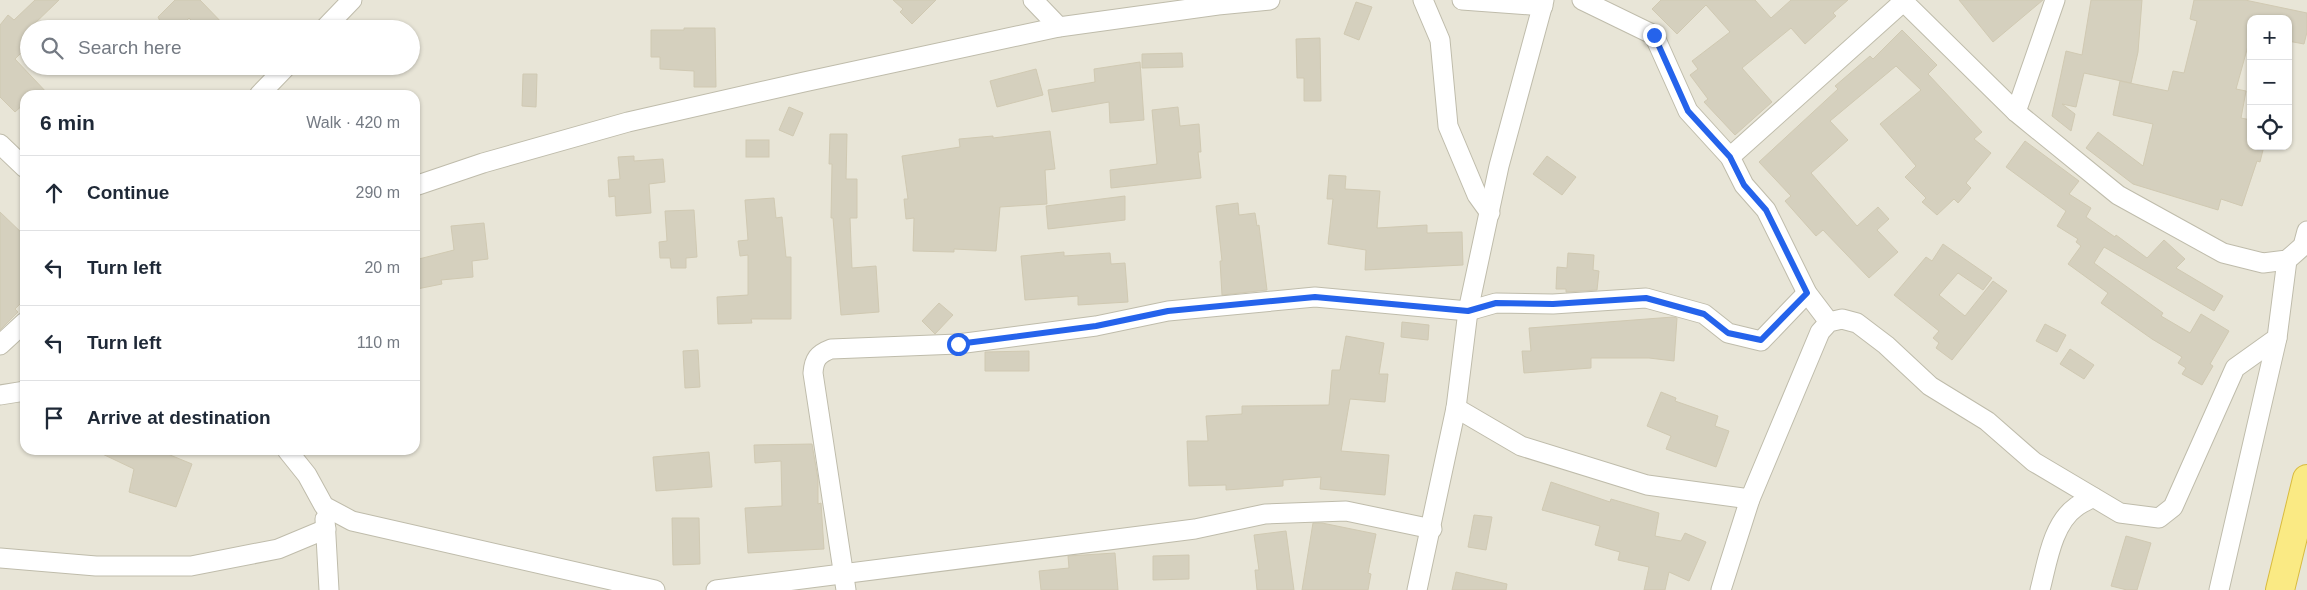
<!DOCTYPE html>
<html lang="en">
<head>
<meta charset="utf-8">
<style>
  body { margin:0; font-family:Arial,sans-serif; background:#f2f2f3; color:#1f2937 }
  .controls { position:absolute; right:15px; top:15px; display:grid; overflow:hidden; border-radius:10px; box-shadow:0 1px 4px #0004 }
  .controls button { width:45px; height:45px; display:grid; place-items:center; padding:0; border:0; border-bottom:1px solid #e0e1e3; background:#fff; color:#1f2937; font:25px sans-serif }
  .stop { position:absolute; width:15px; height:15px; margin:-11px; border:4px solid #2563eb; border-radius:50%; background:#fff }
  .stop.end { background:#2563eb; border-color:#fff; box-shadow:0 1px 5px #0008 }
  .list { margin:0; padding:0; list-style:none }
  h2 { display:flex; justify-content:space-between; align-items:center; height:65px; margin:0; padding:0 20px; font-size:21px }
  h2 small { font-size:16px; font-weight:400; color:#747a83 }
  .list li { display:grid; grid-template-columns:32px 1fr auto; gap:15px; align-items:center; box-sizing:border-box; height:75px; padding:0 20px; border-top:1px solid #e0e1e3 }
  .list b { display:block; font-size:19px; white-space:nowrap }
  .list em { font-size:16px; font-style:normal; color:#747a83 }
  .icon { flex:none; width:28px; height:28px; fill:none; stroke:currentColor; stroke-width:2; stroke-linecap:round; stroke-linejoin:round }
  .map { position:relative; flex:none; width:2307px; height:590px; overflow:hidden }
  .search { position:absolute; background:#fff; box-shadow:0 1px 4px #0004; left:20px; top:20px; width:400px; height:55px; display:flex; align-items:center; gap:12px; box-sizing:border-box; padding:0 18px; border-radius:28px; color:#747a83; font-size:19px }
  .panel { position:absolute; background:#fff; box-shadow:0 1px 4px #0004; left:20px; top:90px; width:400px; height:365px; border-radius:15px }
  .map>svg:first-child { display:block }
  .residential { fill:#e8e5d7; fill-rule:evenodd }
  .building { fill:#d5d0be; stroke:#d0c9b2 }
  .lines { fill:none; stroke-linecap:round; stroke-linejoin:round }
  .minor-casing { stroke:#bfbcab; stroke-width:21 }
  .trunk-casing { stroke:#d9bb3e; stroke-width:30 }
  .minor { stroke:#fff; stroke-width:19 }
  .trunk { stroke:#faea84; stroke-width:28 }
  .route { stroke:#2563eb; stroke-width:6 }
</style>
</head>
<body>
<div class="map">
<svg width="2307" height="590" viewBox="0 0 2307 590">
  <rect width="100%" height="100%" fill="#f4f2e9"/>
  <path class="residential" d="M0,0h2307v590h-2307zM2251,19h37v127h-37zM29,29h382v37h-382zM25,95h390v355h-390z"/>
  <g class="building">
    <polygon points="35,0 59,0 29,29 29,45 15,59 49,95 25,95 25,103 15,112 0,97 0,25 8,15 14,20"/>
    <polygon points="175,0 200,0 228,29 199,29 189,18 179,29 164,29 158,17"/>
    <polygon points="893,0 936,0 912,24 900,12 903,9"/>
    <polygon points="1661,0 1755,0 1771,18 1791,0 1848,0 1833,13 1836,16 1805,44 1791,28 1742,68 1772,102 1735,135 1704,102 1708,99 1690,75 1698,69 1692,61 1730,32 1706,5 1677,34 1652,9"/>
    <polygon points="1959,0 2043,0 1993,42"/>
    <polygon points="2091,0 2142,0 2138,52 2131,83 2084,73 2076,107 2062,104 2075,114 2071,131 2052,116 2066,51 2082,55"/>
    <polygon points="2194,0 2245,0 2307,13 2307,32 2304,44 2288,41 2288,19 2251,19 2251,35 2236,89 2246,91 2241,118 2251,120 2251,146 2264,146 2260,162 2257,161 2242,206 2221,199 2218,210 2133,184 2086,148 2098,132 2143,166 2153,124 2113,115 2120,81 2168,91 2173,71 2184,73 2197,21 2190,19"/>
    <polygon points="1356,2 1372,7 1359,40 1344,34"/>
    <polygon points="684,28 715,28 716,87 694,87 694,71 660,69 660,57 651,57 651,30 684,30"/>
    <polygon points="1902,30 1937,65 1928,74 1982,132 1974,139 1991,153 1966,183 1971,188 1958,203 1954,199 1937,215 1922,202 1926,198 1905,177 1916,166 1880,124 1921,90 1896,66 1830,121 1848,140 1811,173 1857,226 1878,207 1889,219 1877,230 1898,252 1869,278 1823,230 1816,236 1785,201 1791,196 1759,162 1838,89 1835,86 1870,56 1873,59"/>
    <polygon points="1320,38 1321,101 1304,101 1304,78 1297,78 1296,39"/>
    <polygon points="1182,53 1183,67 1142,68 1142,54"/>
    <polygon points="1140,62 1144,120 1110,123 1109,102 1052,112 1048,90 1095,82 1094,69"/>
    <polygon points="1036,69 1043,95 997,107 990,81"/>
    <polygon points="523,74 537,74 536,107 522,106"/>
    <polygon points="789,107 803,113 793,136 779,130"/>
    <polygon points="1178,107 1180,126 1199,124 1201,152 1198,152 1201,178 1111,188 1110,170 1157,164 1152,110"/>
    <polygon points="1050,131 1055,169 1045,170 1047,204 1000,207 996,251 954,249 954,252 913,251 914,218 906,219 904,199 908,199 902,156 960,147 959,139 993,136 993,138"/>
    <polygon points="830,134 847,134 846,179 857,179 857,218 850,218 852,268 876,266 879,312 841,315 833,218 831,218 832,164 829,164"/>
    <rect x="746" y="140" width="23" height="17"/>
    <polygon points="2025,141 2079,181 2069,194 2091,208 2086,217 2115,237 2116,235 2147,258 2164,240 2185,259 2176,268 2223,296 2214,311 2104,247 2094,263 2163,313 2161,316 2190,333 2201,314 2229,331 2210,364 2213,366 2202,385 2182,374 2186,368 2178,363 2182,357 2152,339 2101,303 2108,293 2068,264 2081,246 2076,242 2078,239 2057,226 2066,211 2006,167"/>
    <polygon points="634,156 634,161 663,159 665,182 649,184 651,213 616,216 615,196 609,197 608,180 620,179 618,157"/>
    <polygon points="1547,156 1576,177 1562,195 1533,174"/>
    <polygon points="1329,175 1346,176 1345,189 1380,191 1377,228 1427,225 1427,233 1462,232 1463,265 1365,270 1366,250 1328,244 1333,199 1327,199"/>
    <polygon points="1125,196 1125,220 1048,229 1046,206"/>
    <polygon points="774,198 776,218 782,217 786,257 791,257 791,319 751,319 752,323 718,324 717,297 748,295 748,255 740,256 738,241 748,240 745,200"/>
    <polygon points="1238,203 1239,215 1255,213 1257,226 1259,225 1267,290 1222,295 1220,261 1222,261 1216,206"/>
    <polygon points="694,210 697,257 686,258 686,268 671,268 670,258 660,258 659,242 667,241 665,211"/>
    <polygon points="0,212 25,236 25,299 15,309 18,312 0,330"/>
    <polygon points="484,223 488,259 472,261 473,277 441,280 442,284 417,289 415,260 454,250 451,226"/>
    <polygon points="1943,244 1992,278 1983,290 1958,273 1939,295 1965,316 1993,281 2007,291 1952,360 1936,348 1939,343 1933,338 1939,331 1894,295 1926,257 1932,261"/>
    <polygon points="1064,252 1064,256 1110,253 1111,264 1125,263 1128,302 1078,305 1078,296 1025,300 1021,256"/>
    <polygon points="1568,253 1594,255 1593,270 1599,271 1597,290 1566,292 1566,289 1556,289 1557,267 1567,268"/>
    <polygon points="939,303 953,315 935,334 922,321"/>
    <polygon points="1673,317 1677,318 1674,361 1649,358 1591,358 1591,368 1524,373 1522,351 1531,351 1529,328"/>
    <polygon points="1402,322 1429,325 1428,340 1401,337"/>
    <polygon points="2045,324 2066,335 2057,352 2036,341"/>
    <polygon points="1346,336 1384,343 1379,374 1388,374 1385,402 1350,399 1341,451 1389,455 1385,495 1320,489 1321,477 1283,480 1283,486 1226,490 1226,485 1189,486 1187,441 1208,441 1206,416 1242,414 1242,406 1329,405 1332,370 1340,370"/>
    <polygon points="2070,349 2094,365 2084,379 2060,364"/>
    <polygon points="698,350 700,387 685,388 683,351"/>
    <polygon points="1029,351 1029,371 985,371 985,352"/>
    <polygon points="1661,392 1676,398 1675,401 1718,416 1715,426 1729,431 1716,467 1666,449 1671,436 1647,426"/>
    <polygon points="812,444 818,479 818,504 821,503 824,549 748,553 745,508 782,506 781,461 755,463 754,445"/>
    <polygon points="94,450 163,450 170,455 192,464 176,507 129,492 134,469"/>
    <polygon points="709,452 712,487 656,491 653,457"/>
    <polygon points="1551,482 1610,502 1611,499 1659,513 1655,536 1681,541 1685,533 1706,542 1689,581 1669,572 1665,590 1644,590 1649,567 1618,560 1620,552 1595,545 1600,526 1542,510"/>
    <polygon points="1474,515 1492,517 1486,550 1468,547"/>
    <polygon points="672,518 699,518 700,564 673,565"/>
    <polygon points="1313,523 1322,523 1376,534 1368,573 1371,574 1368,590 1302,590"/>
    <polygon points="1286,531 1294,590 1257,590 1255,570 1259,570 1254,535"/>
    <polygon points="2126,536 2151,543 2137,590 2127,590 2111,586"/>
    <polygon points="1115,553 1118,590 1041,590 1039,571 1069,568 1068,556"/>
    <polygon points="1189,555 1189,579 1153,580 1153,556"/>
    <polygon points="1456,572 1507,584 1506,590 1452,590"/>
  </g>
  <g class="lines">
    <defs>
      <g id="minor">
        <polyline points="1033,0 1059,27"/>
        <polyline points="1423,0 1440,40 1448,126 1477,195 1490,213"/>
        <polyline points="1462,0 1543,6"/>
        <polyline points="1582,0 1654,35 1688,111 1730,157 1744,185 1766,210 1807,293 1829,322"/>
        <polyline points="1902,0 2016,112 2118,195 2223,253 2263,263 2287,260 2303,246 2307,231"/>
        <polyline points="324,29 352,0"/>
        <polyline points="259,95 287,66"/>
        <polyline points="2016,112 2055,0"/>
        <polyline points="0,144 25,168"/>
        <polyline points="1730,157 1903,2"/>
        <polyline points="415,186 483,163 628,122 804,82 1059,27 1218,5 1270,0"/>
        <polyline points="0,345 25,322"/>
        <polyline points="0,395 25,391"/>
        <polyline points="1456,408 1521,446 1647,485 1750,499"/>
        <polyline points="287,450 307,475 324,506 352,521 655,590"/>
        <polyline points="325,519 329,590"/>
        <polyline points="0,558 96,566 191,566 278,549 326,529"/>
        <polyline points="716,590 1195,529 1265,514 1346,511 1432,529"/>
        <path d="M846,590l-33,-217c1,-14 5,-19 18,-24l127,-5 138,-18 72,-15 147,-14 153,14 28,-8 57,1 93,-6 58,16 24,19 33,8 46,-48"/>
        <polyline points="1417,590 1456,408 1468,311 1499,166 1544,0"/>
        <polyline points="1721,590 1750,499 1820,332 1829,322 1842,319 1857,323 1886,345 1930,386 1987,421 2034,462 2120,513 2159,518 2173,507 2235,368 2277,338 2287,260"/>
        <path d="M2040,590c7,-26 12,-66 36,-83 5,-4 11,-6 17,-10"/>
        <polyline points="2219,590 2277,338"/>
      </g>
      <polyline id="trunk" points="2280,590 2307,479"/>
    </defs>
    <use href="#minor" class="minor-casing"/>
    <use href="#trunk" class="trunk-casing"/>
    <use href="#minor" class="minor"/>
    <use href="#trunk" class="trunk"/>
  </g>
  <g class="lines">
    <polyline class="route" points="958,344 1096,326 1168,311 1315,297 1468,311 1496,303 1553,304 1646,298 1704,314 1728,333 1761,340 1807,293 1766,210 1744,185 1730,157 1688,111 1654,35"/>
  </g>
</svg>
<div class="controls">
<button>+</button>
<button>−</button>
<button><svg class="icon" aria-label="locate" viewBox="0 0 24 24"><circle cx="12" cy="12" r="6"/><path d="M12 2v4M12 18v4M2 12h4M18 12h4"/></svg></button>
</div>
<div class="stop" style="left:958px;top:344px"></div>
<div class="stop end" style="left:1654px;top:35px"></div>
<div class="search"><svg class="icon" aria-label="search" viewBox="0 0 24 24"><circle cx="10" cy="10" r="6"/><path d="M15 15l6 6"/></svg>Search here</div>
<section class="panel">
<h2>6 min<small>Walk · 420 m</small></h2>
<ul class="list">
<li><svg class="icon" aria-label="ahead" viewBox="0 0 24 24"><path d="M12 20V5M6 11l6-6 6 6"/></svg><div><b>Continue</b></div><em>290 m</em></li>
<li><svg class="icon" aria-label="left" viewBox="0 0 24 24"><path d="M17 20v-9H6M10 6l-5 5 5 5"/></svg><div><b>Turn left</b></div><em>20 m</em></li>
<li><svg class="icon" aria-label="left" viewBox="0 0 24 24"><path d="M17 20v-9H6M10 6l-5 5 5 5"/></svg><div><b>Turn left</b></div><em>110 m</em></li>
<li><svg class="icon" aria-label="arrive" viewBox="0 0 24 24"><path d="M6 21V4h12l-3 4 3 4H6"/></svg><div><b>Arrive at destination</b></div></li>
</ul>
</section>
</div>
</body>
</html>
